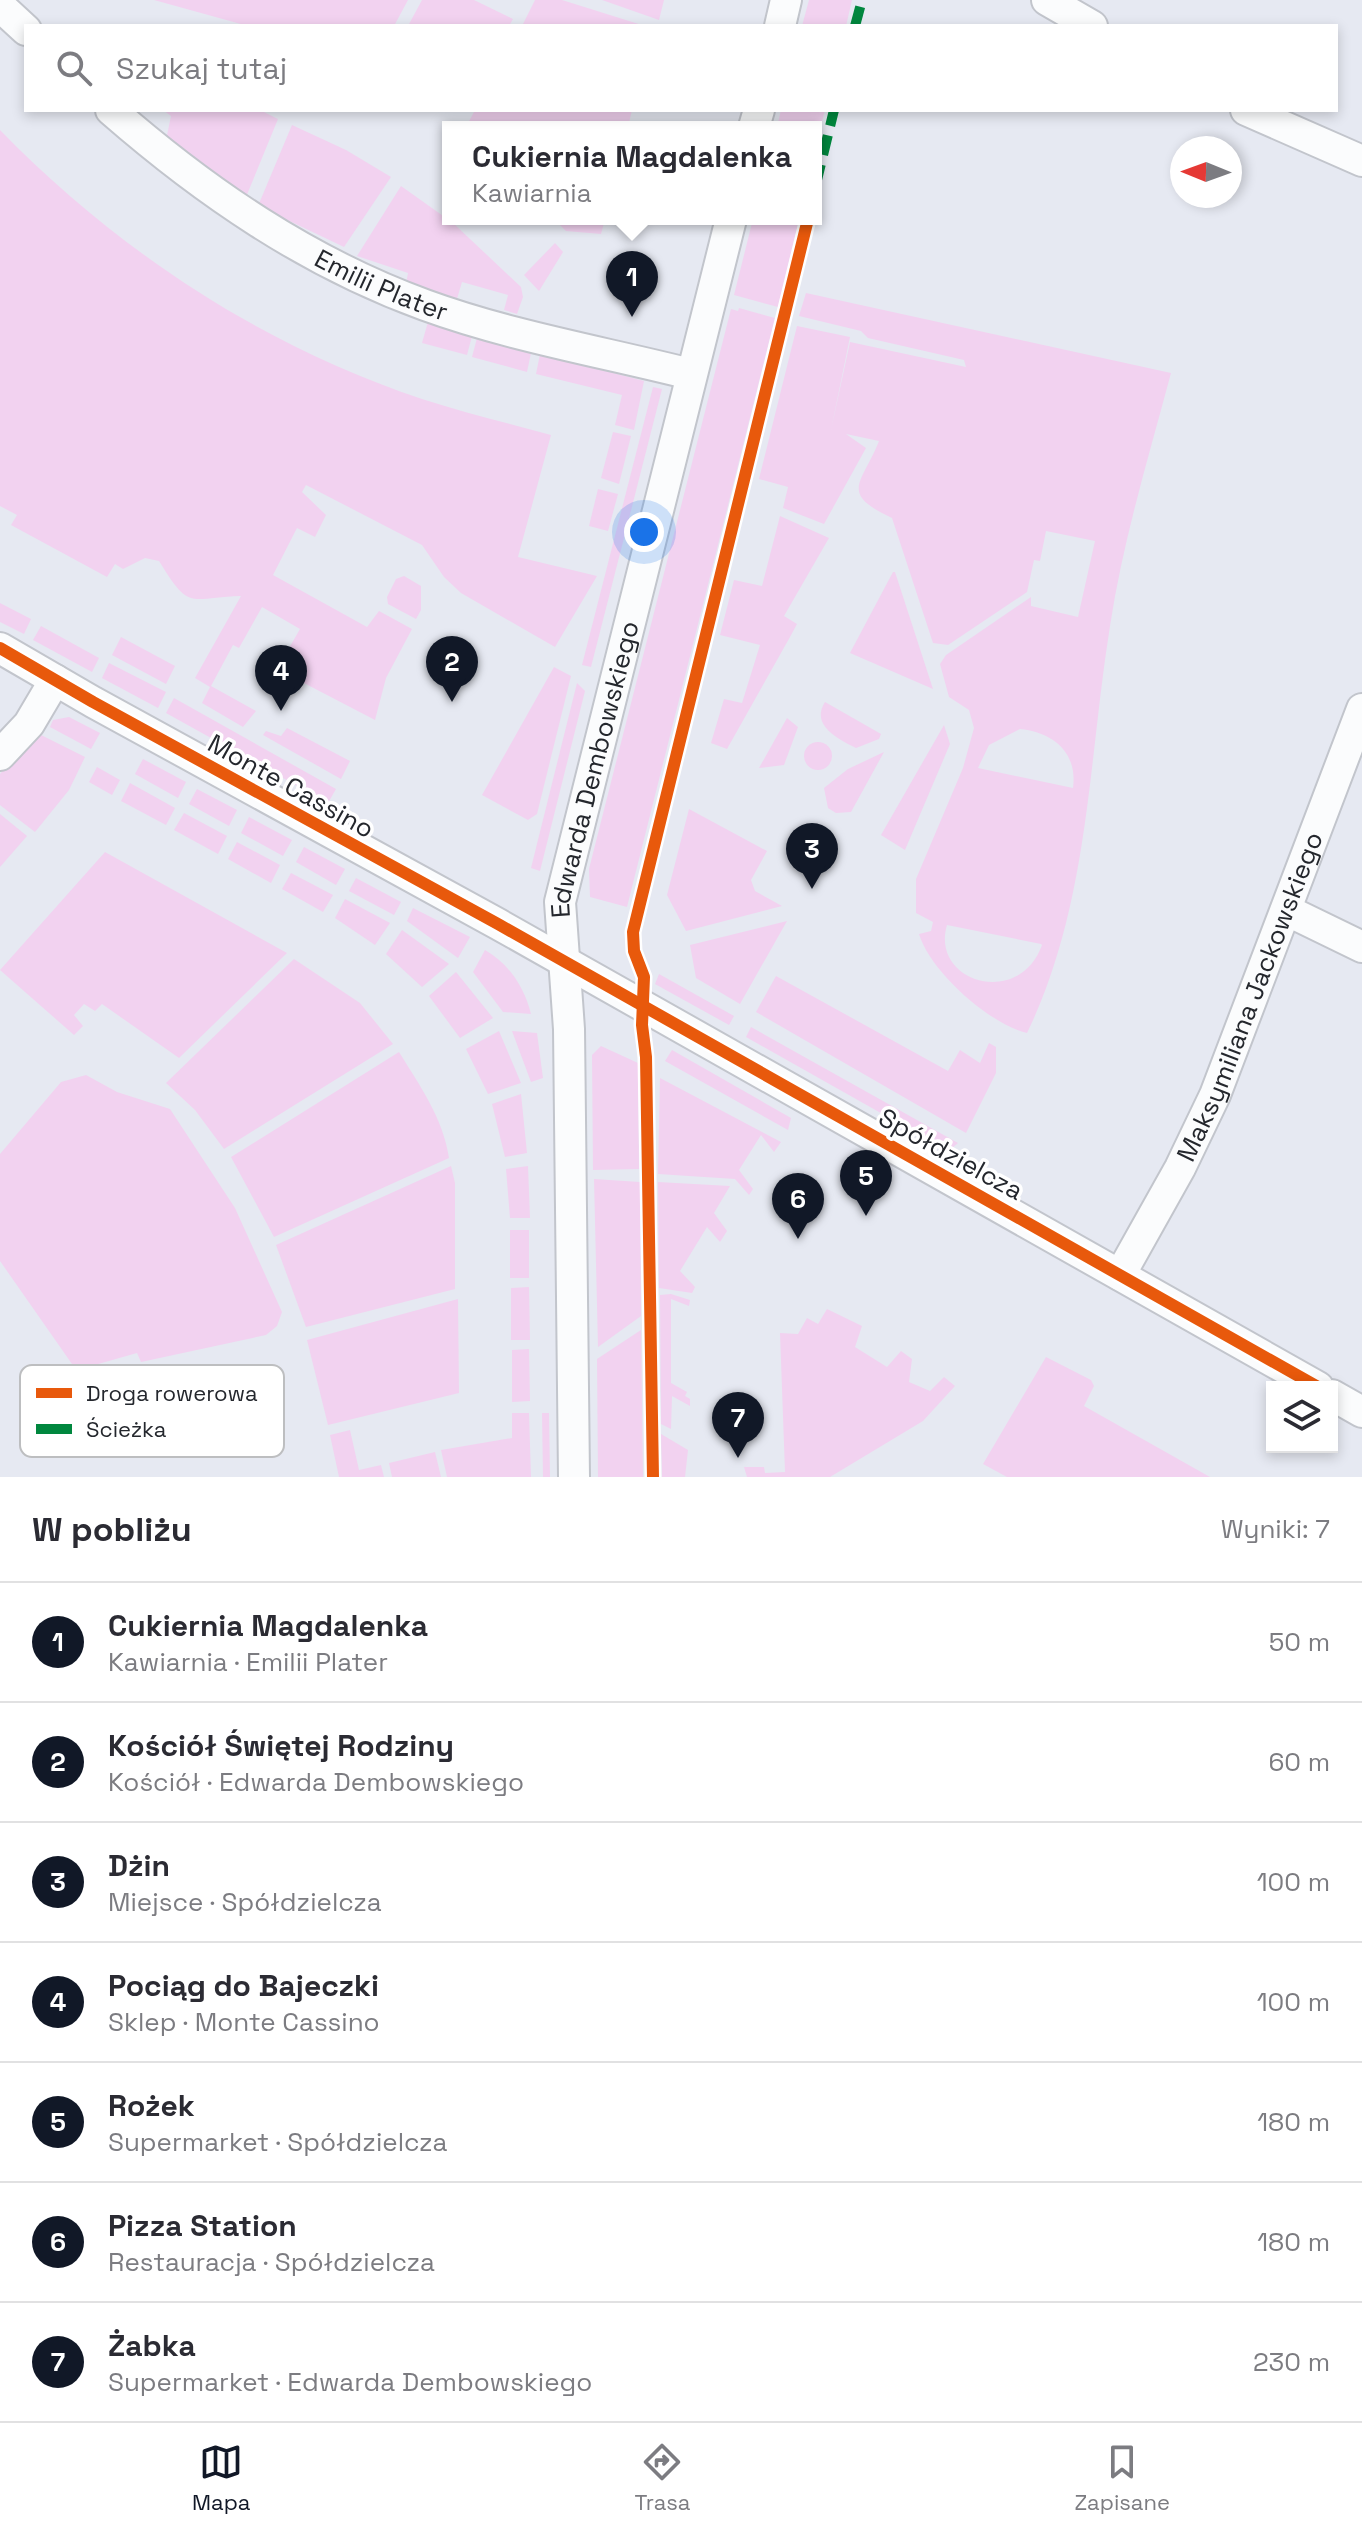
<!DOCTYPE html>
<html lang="pl">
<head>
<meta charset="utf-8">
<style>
  body { margin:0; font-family:"Space Grotesk",sans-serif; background:#f7f7f7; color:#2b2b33 }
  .controls { position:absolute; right:24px; bottom:24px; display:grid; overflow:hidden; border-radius:0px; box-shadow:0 4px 12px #0003 }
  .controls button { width:72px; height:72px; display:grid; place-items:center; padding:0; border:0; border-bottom:2px solid #e1e1e2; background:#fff; color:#2b2b33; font:40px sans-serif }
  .compass { position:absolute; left:1170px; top:136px; width:72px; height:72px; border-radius:50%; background:#fff; box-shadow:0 4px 12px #0003; rotate:271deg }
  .you { position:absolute; left:644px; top:532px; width:28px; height:28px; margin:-20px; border:6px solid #fff; border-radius:50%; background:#1a73e8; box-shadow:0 0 0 12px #1a73e833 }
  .badge { display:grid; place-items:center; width:52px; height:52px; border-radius:50%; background:#111827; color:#fff; font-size:26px; font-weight:700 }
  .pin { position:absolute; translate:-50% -66px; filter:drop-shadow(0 2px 4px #0008) }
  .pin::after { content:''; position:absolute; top:42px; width:28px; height:24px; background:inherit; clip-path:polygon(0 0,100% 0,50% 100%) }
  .popup { position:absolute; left:442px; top:121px; width:380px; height:104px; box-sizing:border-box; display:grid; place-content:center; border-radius:0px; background:#fff; filter:drop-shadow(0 2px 6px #0005); font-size:26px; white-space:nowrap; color:#7c7c81 }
  .popup b { font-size:30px; color:#2b2b33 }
  .popup::after { content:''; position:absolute; left:50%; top:100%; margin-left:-16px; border:16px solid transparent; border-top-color:#fff }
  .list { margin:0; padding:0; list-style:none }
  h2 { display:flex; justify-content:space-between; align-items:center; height:104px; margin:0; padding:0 32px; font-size:34px }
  h2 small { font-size:26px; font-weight:400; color:#7c7c81 }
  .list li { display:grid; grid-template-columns:52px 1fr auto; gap:24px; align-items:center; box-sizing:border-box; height:120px; padding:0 32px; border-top:2px solid #e1e1e2 }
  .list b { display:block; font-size:30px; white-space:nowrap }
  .list p { margin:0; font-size:26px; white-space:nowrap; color:#7c7c81 }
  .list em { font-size:26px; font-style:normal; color:#7c7c81 }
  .icon { flex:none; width:44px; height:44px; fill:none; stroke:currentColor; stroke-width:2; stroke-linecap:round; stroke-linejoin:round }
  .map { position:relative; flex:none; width:1362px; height:1477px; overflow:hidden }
  .search { position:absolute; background:#fff; box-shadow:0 4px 12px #0003; left:24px; right:24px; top:24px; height:88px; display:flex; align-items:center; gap:20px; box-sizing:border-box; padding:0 28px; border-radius:0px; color:#7c7c81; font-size:30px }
  .sheet { height:944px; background:#fff }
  nav { display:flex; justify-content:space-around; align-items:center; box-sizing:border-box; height:112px; border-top:2px solid #e1e1e2; background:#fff; font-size:22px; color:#7c7c81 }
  nav a { display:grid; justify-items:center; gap:4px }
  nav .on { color:#111827 }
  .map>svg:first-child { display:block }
  .green { fill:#f2d2f0; fill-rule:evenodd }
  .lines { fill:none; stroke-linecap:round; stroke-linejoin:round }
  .minor-casing { stroke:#c2c5cc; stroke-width:34 }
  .minor { stroke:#fbfcfd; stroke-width:30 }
  .quiet { stroke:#00873e; stroke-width:10; stroke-dasharray:20 10; stroke-linecap:butt }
  .cycleway-casing { stroke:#fff; stroke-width:17 }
  .cycleway { stroke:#e8590c; stroke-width:12 }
  .labels { text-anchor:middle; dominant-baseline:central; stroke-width:7; stroke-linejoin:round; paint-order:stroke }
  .street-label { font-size:26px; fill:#24272d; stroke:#fff }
  .key { fill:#fff; stroke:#bdbec0; stroke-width:2 }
  .key-label { font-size:22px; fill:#24272d }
</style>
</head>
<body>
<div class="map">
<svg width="1362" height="1477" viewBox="0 0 1362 1477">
  <rect width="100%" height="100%" fill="#e6e9f2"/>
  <g class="green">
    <polygon points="154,0 408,0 394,26 248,26"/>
    <polygon points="422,0 474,0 513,19 509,26 408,26"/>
    <polygon points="535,0 562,0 645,26 522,26"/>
    <polygon points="602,0 664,0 659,20"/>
    <polygon points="809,0 852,0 846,26 802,26"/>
    <polygon points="163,110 260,110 278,119 246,197 166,140 171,116"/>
    <polygon points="475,110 632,110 628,127 466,127"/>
    <polygon points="781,110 825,110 816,145 816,127 777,127"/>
    <polygon points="292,125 346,150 391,177 344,247 258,206"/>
    <path d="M0,130c118,121 261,215 422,269 43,14 86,24 129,36l-33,122 79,19 -42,71 -94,-54 -17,-16 -22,-32 -116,-60 -4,7 24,23 -11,22 -18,-9 -24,47 94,52 12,-16 33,18 -26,49 -11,42 -98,-51 23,-40 -38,-22 -23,41 -6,-3 -22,41 45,25 -13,16 -41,-24 8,-16 -15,-9 46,-82c-54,2 -51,15 -82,-35l-14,-3 -22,11 -8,-5 -8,13 -96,-52 6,-10 -17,-9z"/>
    <polygon points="401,186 453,223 521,287 523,297 517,314 504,310 508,295 462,282 456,302 406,284 408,273 357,256"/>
    <polygon points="554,219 605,219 601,234 566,231"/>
    <polygon points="753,219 799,219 778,307 734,295"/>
    <polygon points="555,243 563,252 539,291 524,275"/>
    <path d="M806,293l365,80c-22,83 -48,167 -61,253 -22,137 -21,279 -83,407 -38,-9 -97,-62 -108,-99l12,-3 2,-9 -17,-9v-34l47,-111 11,-40 -5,-18 -20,-13 -9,-33 6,-9 85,-58v9l47,11 17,-76 -49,-10 -6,30 -6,-1 -7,32 -79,53 -15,-2 -41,-125c-54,-25 -30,-34 -13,-77l-33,-7 20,14 -42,76 -41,-16 5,-21 -29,-8 38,-153 53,11 -19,93 19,-88 116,25 -2,-7 -96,-22 -7,-7 -62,-15zM1020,729c32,3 58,23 53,59l-95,-20 11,-23zM947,925l94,19 1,1c-23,64 -112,37 -95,-20z"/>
    <polygon points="739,308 775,318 627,907 590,897 589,869 731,309 738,311"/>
    <polygon points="428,322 472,336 467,355 422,343"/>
    <polygon points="477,338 531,353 527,372 472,357"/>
    <polygon points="540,354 644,381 634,430 615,425 622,395 536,374"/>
    <polygon points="653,387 662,389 591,667 582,665"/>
    <polygon points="613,432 631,436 619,484 601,478"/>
    <polygon points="598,489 618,494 608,531 589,526"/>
    <polygon points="780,516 829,538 784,616 797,624 790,637 727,749 711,743 724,699 742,703 760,645 720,635 734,580 762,586"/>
    <polygon points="893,572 895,572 933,689 850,653"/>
    <polygon points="404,576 421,586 421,610 416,619 388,604 387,597 396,579"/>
    <polygon points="0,603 31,619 24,634 0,622"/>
    <polygon points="41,626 99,658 92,672 33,640"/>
    <polygon points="121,637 175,666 166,684 112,655"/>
    <polygon points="109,663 166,692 158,708 102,678"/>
    <polygon points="554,667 571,676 537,814 528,820 482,795"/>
    <polygon points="577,683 585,691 540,871 531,868"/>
    <polygon points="174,698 336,789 328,803 166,713"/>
    <path d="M825,702l56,32 -2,5 -23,9c-18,-9 -46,-23 -31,-46z"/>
    <polygon points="69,717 100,733 91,749 50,727 53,720"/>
    <polygon points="787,718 798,727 784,765 759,768"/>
    <polygon points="944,725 950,744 905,850 881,835"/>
    <polygon points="287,728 350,761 341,779 263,735 266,731 281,736"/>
    <polygon points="39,734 85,757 69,790 35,832 0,805 0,774 29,739"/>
    <circle cx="818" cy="756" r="14"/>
    <polygon points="884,752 851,812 836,813 828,808 824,788 848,769"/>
    <polygon points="143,759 186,782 178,798 135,774"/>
    <polygon points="97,767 120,780 112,795 89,782"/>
    <polygon points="130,783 175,808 166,825 121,801"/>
    <polygon points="197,789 237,810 229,826 189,804"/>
    <polygon points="689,809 767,851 751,880 755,891 782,906 686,931 667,895"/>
    <polygon points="184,813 227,836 218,854 174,830"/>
    <polygon points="0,814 27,836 0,867"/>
    <polygon points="249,817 292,840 283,856 241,833"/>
    <polygon points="237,842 280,865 271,883 228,859"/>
    <polygon points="304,847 345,869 336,885 296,862"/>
    <polygon points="105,852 287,953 179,1058 102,1004 95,1011 84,1004 74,1015 83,1026 74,1035 0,970"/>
    <polygon points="291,873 333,895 323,912 282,889"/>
    <polygon points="356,878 401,902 394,915 349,891"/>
    <polygon points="345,899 390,923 375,945 335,918"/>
    <polygon points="413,908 470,937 458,958 407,921"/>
    <polygon points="787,921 740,1004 696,978 690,945"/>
    <polygon points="402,930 449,964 422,987 386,954"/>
    <path d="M485,950c23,13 39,36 46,64l-28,-2 -30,-40z"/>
    <polygon points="294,959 360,1003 393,1044 224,1149 195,1110 166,1083"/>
    <polygon points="456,972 493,1018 460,1038 429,996"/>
    <polygon points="659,974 734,1016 729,1025 655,984"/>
    <polygon points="776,976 948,1071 960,1050 980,1063 989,1043 996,1047 996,1073 966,1133 756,1012"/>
    <polygon points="751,1027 958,1143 950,1150 941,1147 746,1037"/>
    <polygon points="499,1031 521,1083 488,1094 466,1049"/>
    <polygon points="512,1031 537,1033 543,1078 531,1082"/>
    <polygon points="601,1046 638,1063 639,1169 593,1170 592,1055"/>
    <polygon points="672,1050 791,1118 788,1130 665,1061"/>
    <path d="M399,1052c21,34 44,66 50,106l-175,79 -43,-80z"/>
    <polygon points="86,1075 117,1092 170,1109 235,1208 282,1312 277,1326 266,1335 141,1362 137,1353 84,1368 72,1364 0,1261 0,1154 61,1082"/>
    <polygon points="660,1078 781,1142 774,1152 761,1135 739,1170 753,1189 749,1195 735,1179 658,1174"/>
    <polygon points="521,1094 527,1153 505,1157 492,1104"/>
    <polygon points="451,1166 455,1183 455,1289 306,1327 276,1245"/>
    <polygon points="528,1166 530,1218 510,1218 506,1169"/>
    <polygon points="594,1179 640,1182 641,1316 598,1347"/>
    <polygon points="658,1182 730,1186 714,1213 727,1231 720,1242 707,1227 680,1271 695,1287 692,1293 659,1288"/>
    <rect x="510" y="1230" width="19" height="48"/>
    <polygon points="529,1287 530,1340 511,1340 511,1288"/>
    <polygon points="671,1294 690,1300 689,1306 671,1299 671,1383 687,1392 685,1396 690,1399 690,1406 672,1396 671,1429 661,1424 660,1295"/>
    <polygon points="458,1299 459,1393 328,1425 307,1340"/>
    <polygon points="827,1309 862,1326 855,1347 887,1367 901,1351 912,1359 909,1382 930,1391 944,1377 955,1386 923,1421 830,1477 747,1477 744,1467 764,1467 765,1473 785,1472 780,1333 798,1334 807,1318 818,1324"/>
    <polygon points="641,1330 643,1477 598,1477 597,1359"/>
    <polygon points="529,1349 530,1401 512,1402 512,1350"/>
    <polygon points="1046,1357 1091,1380 1094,1386 1084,1406 1210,1477 1007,1477 983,1464"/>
    <polygon points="512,1413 529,1413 531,1477 447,1477 441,1450 512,1438"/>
    <polygon points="542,1413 549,1413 550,1477 543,1477"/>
    <polygon points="350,1430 359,1470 381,1465 384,1477 339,1477 330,1435"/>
    <polygon points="661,1434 688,1450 685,1477 662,1477"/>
    <polygon points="435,1452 441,1477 392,1477 389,1463"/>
  </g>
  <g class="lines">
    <defs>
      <g id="minor">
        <polyline points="1047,0 1092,26"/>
        <polyline points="0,6 26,30"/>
        <polyline points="780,26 786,0"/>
        <path id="s1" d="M111,110c94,82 196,152 314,195 85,31 178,47 265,69"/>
        <polyline points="1246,110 1362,161"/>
        <polyline points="754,127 759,110"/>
        <polyline points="0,648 93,702 498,924 1318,1387"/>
        <polyline points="0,755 29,724 55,680"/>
        <polyline points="1286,910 1362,947"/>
        <path id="s2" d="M1120,1275l60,-107 35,-73 147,-386"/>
        <polyline points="1332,1395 1362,1412"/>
        <path id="s3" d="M574,1477l-5,-448 -9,-127 171,-683"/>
      </g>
    </defs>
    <use href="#minor" class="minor-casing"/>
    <use href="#minor" class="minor"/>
    <g class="quiet">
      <polyline points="855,26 862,0"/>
      <polyline points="816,184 834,110"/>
    </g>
    <defs>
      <g id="cycleway">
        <polyline points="0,648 93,702 498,924 1318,1387"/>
        <polyline points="653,1477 646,1057 642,1025 644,977 634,951 633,932 808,219"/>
      </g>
    </defs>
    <use href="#cycleway" class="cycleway-casing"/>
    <use href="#cycleway" class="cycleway"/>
  </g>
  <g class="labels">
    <g class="street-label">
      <text stroke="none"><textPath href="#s1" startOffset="324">Emilii Plater</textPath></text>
      <text stroke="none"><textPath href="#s3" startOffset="712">Edwarda Dembowskiego</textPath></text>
      <text transform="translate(291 786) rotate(29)">Monte Cassino</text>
      <text stroke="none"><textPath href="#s2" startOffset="308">Maksymiliana Jackowskiego</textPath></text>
      <text transform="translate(951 1154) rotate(29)">Spółdzielcza</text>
    </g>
  </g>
  <rect x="20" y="1365" width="264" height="92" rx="12" class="key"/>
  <rect x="36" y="1388" width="36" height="10" fill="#e8590c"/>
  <rect x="36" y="1424" width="36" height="10" fill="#00873e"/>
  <g class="key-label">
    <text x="86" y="1401">Droga rowerowa</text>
    <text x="86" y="1437">Ścieżka</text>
  </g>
</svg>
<div class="controls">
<button><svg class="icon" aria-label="layers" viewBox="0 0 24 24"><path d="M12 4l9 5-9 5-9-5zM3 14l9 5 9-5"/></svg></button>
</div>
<svg class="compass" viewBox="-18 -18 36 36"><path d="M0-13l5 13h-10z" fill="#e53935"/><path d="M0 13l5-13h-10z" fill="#7c7c81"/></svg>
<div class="you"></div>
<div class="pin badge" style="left:632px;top:317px">1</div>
<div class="popup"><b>Cukiernia Magdalenka</b>Kawiarnia</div>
<div class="pin badge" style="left:452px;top:702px">2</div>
<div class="pin badge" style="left:812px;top:889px">3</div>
<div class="pin badge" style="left:281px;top:711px">4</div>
<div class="pin badge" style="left:866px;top:1216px">5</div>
<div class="pin badge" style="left:798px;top:1239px">6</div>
<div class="pin badge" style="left:738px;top:1458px">7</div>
<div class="search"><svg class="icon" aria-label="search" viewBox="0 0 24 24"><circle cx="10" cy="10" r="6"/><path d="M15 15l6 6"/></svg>Szukaj tutaj</div>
</div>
<section class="sheet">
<h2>W pobliżu<small>Wyniki: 7</small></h2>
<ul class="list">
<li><span class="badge">1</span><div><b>Cukiernia Magdalenka</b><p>Kawiarnia · Emilii Plater</p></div><em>50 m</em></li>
<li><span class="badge">2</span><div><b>Kościół Świętej Rodziny</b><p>Kościół · Edwarda Dembowskiego</p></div><em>60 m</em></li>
<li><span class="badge">3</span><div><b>Dżin</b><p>Miejsce · Spółdzielcza</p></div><em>100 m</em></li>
<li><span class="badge">4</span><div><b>Pociąg do Bajeczki</b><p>Sklep · Monte Cassino</p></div><em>100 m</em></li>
<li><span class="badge">5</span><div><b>Rożek</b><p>Supermarket · Spółdzielcza</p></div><em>180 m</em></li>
<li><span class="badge">6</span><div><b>Pizza Station</b><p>Restauracja · Spółdzielcza</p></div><em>180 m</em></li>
<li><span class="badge">7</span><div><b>Żabka</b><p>Supermarket · Edwarda Dembowskiego</p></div><em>230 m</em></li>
</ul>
</section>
<nav>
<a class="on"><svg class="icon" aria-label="map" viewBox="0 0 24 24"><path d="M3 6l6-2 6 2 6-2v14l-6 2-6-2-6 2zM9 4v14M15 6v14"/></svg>Mapa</a>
<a><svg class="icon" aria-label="directions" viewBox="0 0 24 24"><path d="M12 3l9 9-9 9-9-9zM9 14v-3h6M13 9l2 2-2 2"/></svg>Trasa</a>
<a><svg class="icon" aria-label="saved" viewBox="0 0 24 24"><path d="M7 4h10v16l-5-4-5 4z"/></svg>Zapisane</a>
</nav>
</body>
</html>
